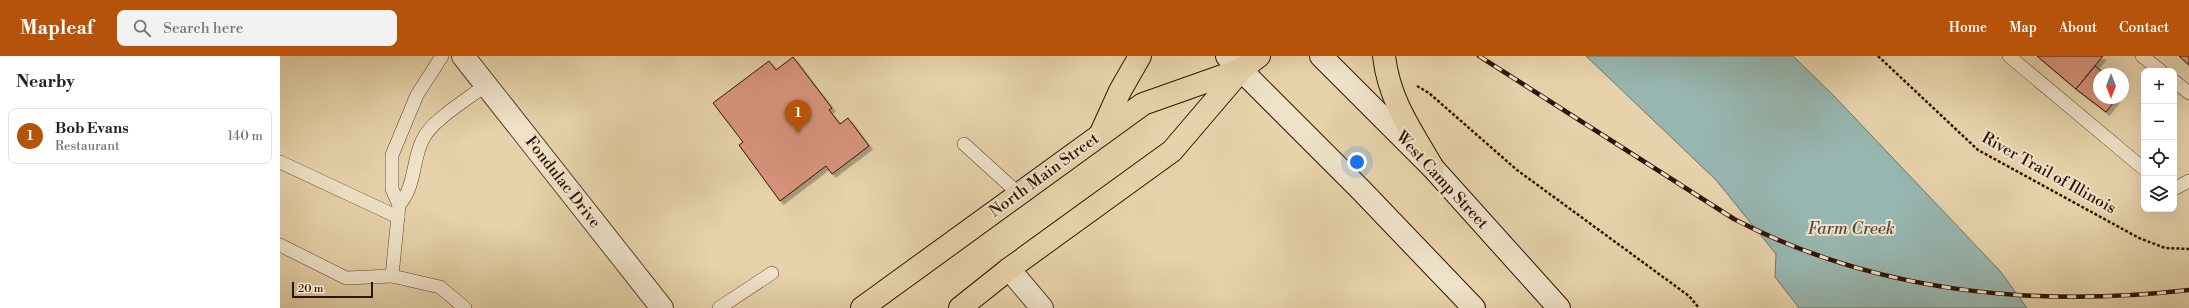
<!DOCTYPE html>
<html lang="en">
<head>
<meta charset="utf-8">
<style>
  body { margin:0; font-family:"Libre Bodoni",serif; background:#f2f2f2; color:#222 }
  .controls { position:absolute; right:12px; top:12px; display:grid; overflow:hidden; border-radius:8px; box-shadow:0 4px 16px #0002 }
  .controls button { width:36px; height:36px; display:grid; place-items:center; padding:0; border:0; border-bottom:1px solid #e0e0e0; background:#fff; color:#222; font:20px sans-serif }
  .compass { position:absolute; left:1813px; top:12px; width:36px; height:36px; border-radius:50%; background:#fff; box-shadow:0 4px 16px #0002; rotate:180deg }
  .scale { position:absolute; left:12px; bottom:10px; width:81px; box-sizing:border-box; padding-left:4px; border:2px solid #301303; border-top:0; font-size:11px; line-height:14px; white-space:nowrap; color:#301303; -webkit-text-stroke:3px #efe2c8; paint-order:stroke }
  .you { position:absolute; left:1077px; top:106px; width:14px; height:14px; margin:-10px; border:3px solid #fff; border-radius:50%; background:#1a73e8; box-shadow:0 0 0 6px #1a73e833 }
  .badge { display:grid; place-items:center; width:26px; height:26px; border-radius:50%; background:#b45309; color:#fff; font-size:13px; font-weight:700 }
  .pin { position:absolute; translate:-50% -33px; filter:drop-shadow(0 1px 2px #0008) }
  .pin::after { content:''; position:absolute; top:21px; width:14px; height:12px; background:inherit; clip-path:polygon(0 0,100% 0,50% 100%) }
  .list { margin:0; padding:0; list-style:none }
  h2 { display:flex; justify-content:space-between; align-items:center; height:52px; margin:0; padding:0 16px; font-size:17px }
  h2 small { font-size:13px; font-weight:400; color:#767676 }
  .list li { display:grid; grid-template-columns:26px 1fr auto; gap:12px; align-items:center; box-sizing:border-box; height:56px; margin:0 8px 8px; padding:0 8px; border:1px solid #e0e0e0; border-radius:8px }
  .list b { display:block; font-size:15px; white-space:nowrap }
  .list p { margin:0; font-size:13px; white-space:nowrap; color:#767676 }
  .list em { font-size:13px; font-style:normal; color:#767676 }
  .icon { flex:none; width:22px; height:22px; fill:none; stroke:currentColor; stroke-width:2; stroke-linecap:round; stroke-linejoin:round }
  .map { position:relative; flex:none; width:1909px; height:252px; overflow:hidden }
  header { display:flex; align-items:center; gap:24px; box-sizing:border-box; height:56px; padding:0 20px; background:#b45309; color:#fff }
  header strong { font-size:19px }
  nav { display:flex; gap:22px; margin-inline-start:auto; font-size:14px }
  .search { width:280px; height:36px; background:#f2f2f2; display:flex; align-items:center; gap:10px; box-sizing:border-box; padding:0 14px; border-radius:8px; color:#767676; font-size:15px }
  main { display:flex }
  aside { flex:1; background:#fff }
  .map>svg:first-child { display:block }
  .water { fill:#97b6b0; stroke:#6e756b }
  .building { fill:#d8957e; stroke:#301303; filter:url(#shadow) }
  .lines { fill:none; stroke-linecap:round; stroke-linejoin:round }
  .service-casing { stroke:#5e432d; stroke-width:14 }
  .minor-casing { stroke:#5e432d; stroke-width:24 }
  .tertiary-casing { stroke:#5e432d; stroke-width:24 }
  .secondary-casing { stroke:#301303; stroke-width:24 }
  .primary-casing { stroke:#301303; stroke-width:24 }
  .path { stroke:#301303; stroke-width:2.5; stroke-dasharray:3 2; stroke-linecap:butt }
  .service { stroke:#efe2c8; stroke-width:13 }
  .minor { stroke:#efe2c8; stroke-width:22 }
  .tertiary { stroke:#efe2c8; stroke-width:22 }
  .secondary { stroke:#efe2c8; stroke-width:22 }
  .primary { stroke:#e6d2ab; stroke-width:22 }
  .rail-casing { stroke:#301303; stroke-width:4.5 }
  .rail { stroke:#efe2c8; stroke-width:3; stroke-dasharray:9; stroke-linecap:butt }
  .labels { text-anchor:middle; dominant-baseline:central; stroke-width:4; stroke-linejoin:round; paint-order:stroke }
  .street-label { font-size:16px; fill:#301303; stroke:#efe2c8 }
  .water-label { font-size:17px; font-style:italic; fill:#544c40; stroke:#efe2c8 }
</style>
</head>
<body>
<header>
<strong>Mapleaf</strong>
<div class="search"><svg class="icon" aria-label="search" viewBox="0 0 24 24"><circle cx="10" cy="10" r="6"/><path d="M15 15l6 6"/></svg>Search here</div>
<nav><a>Home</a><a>Map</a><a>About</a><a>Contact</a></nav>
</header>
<main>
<aside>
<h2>Nearby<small></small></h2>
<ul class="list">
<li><span class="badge">1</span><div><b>Bob Evans</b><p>Restaurant</p></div><em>140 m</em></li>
</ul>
</aside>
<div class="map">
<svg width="1909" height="252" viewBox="0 0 1909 252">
  <defs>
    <filter id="shadow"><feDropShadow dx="3.5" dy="3.5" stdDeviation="0" flood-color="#0004"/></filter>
  </defs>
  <rect width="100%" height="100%" fill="#e6d2ab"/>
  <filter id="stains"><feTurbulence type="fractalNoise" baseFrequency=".005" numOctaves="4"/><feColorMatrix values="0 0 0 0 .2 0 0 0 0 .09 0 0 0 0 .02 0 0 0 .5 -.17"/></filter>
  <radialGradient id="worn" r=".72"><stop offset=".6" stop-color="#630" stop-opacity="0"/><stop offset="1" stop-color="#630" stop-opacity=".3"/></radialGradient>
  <polygon class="water" points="1306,0 1513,0 1554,40 1720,215 1747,252 1519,252 1495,221 1496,198 1436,124"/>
  <g class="building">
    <polygon points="1757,0 1823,0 1796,33"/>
    <polygon points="1899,0 1909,0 1909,9"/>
    <polygon points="513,1 552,52 549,54 560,68 568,62 589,90 552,118 546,110 500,145 459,89 463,86 433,47 489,5 496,14"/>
    <polygon points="1815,10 1825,18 1819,18 1819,42 1837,42 1826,56 1796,33"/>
  </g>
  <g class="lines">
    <defs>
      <g id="service">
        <path d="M162,0l-25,39 -25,60v34l7,16c17,-19 13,-45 24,-66 8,-18 46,-41 63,-54"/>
        <polyline points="1729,0 1864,113"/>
        <polyline points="1862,0 1881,15"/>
        <polyline points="1894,25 1909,37"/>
        <polyline points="684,88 738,137"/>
        <polyline points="0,106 118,161"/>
        <polyline points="1894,133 1909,125"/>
        <polyline points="0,189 66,222 112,220 119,149"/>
        <polyline points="112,220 160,231 185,252"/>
        <polyline points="439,252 492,217"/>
      </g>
      <polyline id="minor" points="729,213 762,252"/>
      <polyline id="tertiary" points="183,0 382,252"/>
      <g id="secondary">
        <polyline points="947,0 1081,134 1194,252"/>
        <polyline points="1041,0 1153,112 1279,252"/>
      </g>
      <g id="primary">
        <path d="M1104,0c5,44 27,74 49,112"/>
        <polyline points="821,77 840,35 860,0"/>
        <polyline points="582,252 863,48 962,13"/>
        <polyline points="680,252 729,213 892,95 962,13 979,0"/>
      </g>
    </defs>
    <use href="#service" class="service-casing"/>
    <use href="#minor" class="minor-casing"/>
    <use href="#tertiary" class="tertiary-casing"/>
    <use href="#secondary" class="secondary-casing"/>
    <use href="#primary" class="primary-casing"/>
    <g class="path">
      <polyline points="1598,0 1698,94 1859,182 1885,192 1909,193"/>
      <polyline points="1137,30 1149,37 1237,114 1409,240 1419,252"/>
    </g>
    <use href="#service" class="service"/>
    <use href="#minor" class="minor"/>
    <use href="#tertiary" class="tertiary"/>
    <use href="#secondary" class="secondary"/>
    <use href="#primary" class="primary"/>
    <defs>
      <path id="rail" d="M1199,0l255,163c140,73 299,89 455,71"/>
    </defs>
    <use href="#rail" class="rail-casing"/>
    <use href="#rail" class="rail"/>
  </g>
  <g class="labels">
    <g class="street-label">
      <text transform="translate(1769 117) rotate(29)">River Trail of Illinois</text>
      <text transform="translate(764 119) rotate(-36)">North Main Street</text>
      <text transform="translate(1162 124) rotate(47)">West Camp Street</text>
      <text transform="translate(283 126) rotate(52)">Fondulac Drive</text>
    </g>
    <g class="water-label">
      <text x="1571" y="173">Farm Creek</text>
    </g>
  </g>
  <rect width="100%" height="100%" filter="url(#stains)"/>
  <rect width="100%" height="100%" fill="url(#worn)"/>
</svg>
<div class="controls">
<button>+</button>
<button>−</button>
<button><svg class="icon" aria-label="locate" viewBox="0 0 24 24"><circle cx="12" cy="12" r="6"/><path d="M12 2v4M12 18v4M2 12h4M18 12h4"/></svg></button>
<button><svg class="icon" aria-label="layers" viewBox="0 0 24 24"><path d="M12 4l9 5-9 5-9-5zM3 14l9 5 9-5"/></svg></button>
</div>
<svg class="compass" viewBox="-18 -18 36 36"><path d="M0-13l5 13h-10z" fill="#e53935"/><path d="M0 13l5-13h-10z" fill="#767676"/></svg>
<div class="scale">20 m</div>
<div class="you"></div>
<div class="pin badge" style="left:518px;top:77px">1</div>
</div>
</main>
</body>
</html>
